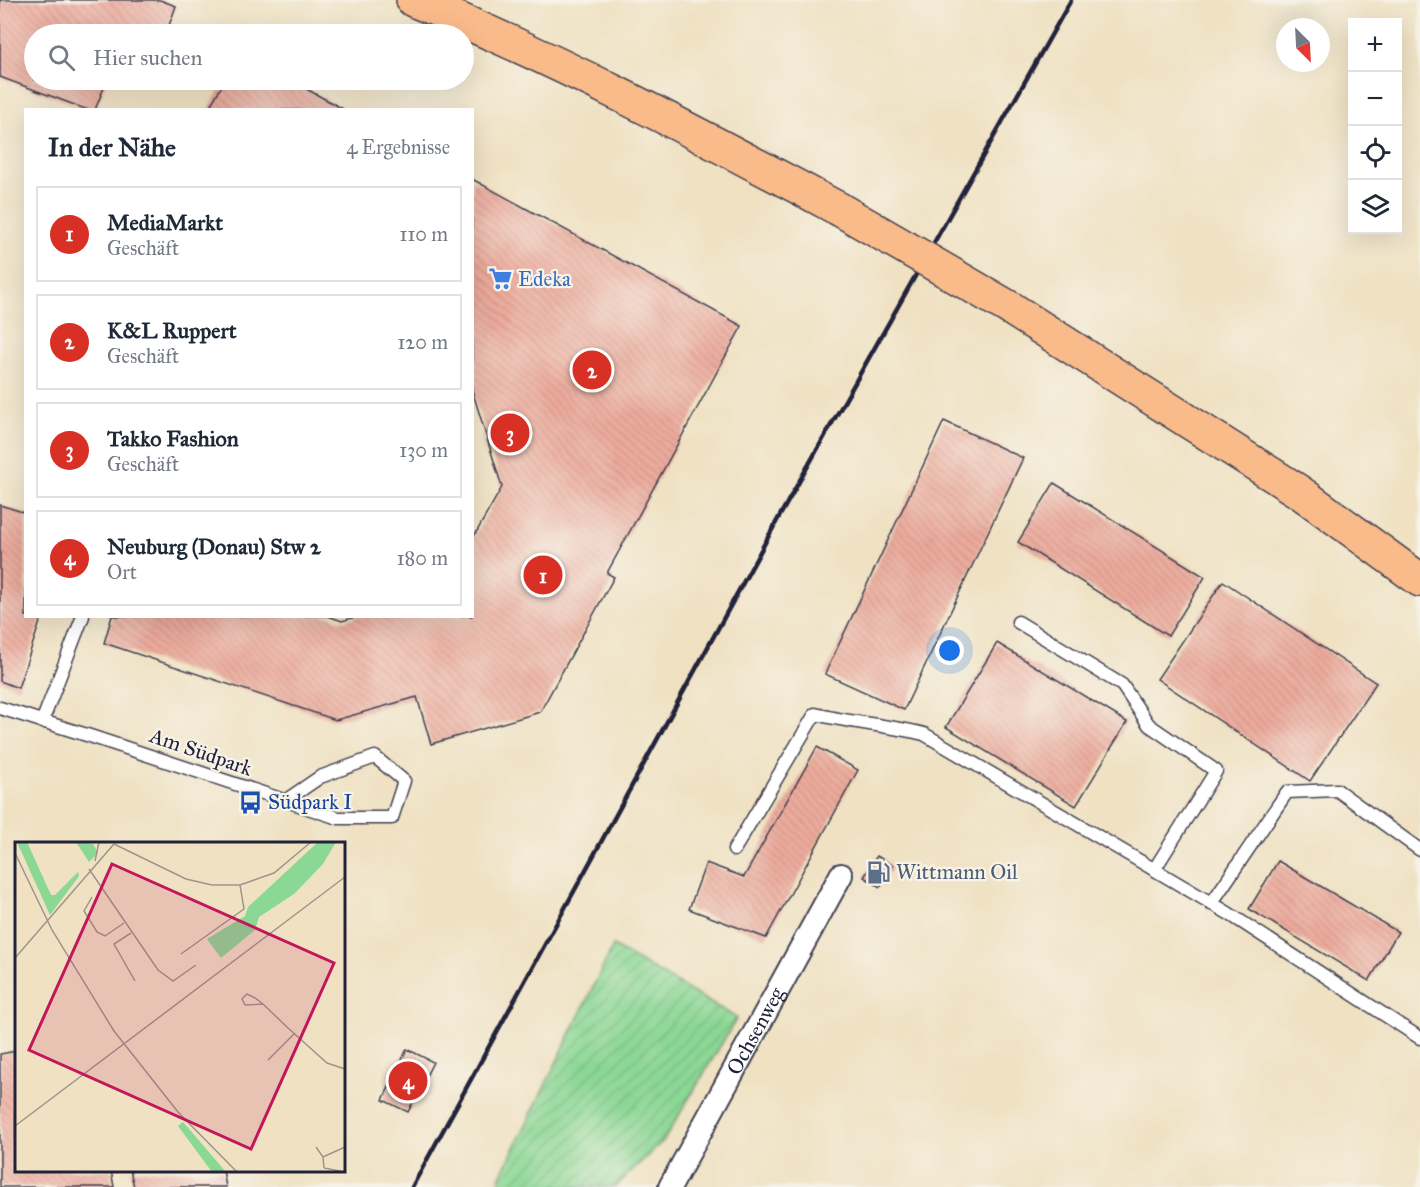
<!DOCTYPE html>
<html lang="de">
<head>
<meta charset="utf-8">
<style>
  body { margin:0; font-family:"IM FELL Great Primer",serif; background:#f6f6f7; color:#1f2937 }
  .controls { position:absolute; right:18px; top:18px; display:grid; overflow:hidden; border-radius:0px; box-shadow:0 6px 24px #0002 }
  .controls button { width:54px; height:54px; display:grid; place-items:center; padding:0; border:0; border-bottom:2px solid #e0e1e3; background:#fff; color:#1f2937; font:30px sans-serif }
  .compass { position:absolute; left:1276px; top:18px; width:54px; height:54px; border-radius:50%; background:#fff; box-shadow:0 6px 24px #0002; rotate:156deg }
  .you { position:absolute; left:950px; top:651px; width:21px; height:21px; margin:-15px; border:4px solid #fff; border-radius:50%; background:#1a73e8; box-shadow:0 0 0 9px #1a73e833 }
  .badge { display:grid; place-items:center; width:39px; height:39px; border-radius:50%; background:#d93025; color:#fff; font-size:20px; font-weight:700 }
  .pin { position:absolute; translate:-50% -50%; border:3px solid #fff; box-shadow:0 2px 6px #0006 }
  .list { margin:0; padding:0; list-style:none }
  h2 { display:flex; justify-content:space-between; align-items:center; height:78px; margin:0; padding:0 24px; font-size:26px }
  h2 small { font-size:20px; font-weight:400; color:#747a83 }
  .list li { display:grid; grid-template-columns:39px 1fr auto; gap:18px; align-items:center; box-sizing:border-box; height:96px; margin:0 12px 12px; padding:0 12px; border:2px solid #e0e1e3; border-radius:0px }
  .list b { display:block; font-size:22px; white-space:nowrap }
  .list p { margin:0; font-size:20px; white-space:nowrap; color:#747a83 }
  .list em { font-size:20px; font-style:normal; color:#747a83 }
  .icon { flex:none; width:33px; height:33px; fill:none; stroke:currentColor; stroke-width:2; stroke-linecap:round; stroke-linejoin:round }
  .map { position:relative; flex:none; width:1420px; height:1187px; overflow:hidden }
  .search { position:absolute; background:#fff; box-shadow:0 6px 24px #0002; left:24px; top:24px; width:450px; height:66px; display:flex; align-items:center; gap:15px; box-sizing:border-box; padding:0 21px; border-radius:33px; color:#747a83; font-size:22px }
  .panel { position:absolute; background:#fff; box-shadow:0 6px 24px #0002; left:24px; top:108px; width:450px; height:510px; border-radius:0px }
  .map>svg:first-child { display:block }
  .garden { fill:url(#garden-furrows); stroke:#567c68; stroke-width:1.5 }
  .building { fill:url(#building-back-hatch) }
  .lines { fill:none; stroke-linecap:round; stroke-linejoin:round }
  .service-casing { stroke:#413f4f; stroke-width:15 }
  .minor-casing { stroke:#413f4f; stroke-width:26 }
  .primary-casing { stroke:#413f4f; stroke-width:36 }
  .service { stroke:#fff; stroke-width:12 }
  .minor { stroke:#fff; stroke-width:22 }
  .primary { stroke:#fabb8b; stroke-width:33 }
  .rail { stroke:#22223b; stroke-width:4.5 }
  .primary-bridge-casing { stroke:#413f4f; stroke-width:36; stroke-linecap:butt }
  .primary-bridge { stroke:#fabb8b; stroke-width:33 }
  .labels { text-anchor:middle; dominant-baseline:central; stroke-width:4.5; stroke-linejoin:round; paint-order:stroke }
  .shop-label { font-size:21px; fill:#366cbe; stroke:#f7f3e8; text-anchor:start }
  .street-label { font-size:21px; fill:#22223b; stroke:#f7f3e8 }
  .transit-label { font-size:21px; fill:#164399; stroke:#f7f3e8; text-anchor:start }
  .service-label { font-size:21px; fill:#4e5e75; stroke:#f7f3e8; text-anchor:start }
  .inset-road { fill:none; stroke:#9d958c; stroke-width:1.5 }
  .view { fill:#c2185b; fill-opacity:0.15; stroke:#c2185b; stroke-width:3 }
  .inset-edge { fill:none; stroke:#22223b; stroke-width:3 }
</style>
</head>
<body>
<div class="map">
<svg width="1420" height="1187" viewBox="0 0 1420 1187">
  <defs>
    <pattern id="garden-furrows" width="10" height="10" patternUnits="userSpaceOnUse" patternTransform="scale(1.5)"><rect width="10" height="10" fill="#8bd794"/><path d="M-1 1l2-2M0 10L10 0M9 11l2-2" fill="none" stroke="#78b880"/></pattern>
    <pattern id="building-back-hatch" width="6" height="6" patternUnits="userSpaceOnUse" patternTransform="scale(1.5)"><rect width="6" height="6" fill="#ecab9c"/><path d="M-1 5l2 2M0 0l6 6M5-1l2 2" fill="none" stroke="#ca9387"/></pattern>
  </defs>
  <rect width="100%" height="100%" fill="#f7f3e8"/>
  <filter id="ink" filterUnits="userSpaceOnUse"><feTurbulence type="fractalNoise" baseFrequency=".0167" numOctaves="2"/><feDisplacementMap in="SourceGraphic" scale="12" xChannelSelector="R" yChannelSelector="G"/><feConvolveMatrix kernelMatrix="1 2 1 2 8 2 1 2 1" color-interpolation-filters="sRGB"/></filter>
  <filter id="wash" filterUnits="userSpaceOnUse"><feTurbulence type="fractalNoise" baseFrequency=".008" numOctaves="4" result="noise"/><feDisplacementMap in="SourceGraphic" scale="24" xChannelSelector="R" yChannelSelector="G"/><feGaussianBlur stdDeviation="1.35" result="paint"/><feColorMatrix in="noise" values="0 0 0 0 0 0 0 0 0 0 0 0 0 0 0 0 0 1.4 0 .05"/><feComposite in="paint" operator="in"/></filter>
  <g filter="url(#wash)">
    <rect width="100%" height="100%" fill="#efe1c2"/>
    <polygon class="garden" points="613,946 737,1018 664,1140 615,1187 501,1187 500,1178"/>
    <g id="blocks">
      <g class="building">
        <polygon points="0,0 160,0 176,6 166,34 139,34 125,29 123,34 34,34 34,80 107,80 95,110 88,110 0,77"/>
        <polygon points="225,80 290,80 345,110 208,110"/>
        <polygon points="472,179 742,326 607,573 614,577 540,712 431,744 417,697 336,720 104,643 112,616 328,616 342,621 359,616 472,616 472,540 502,487 472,390"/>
        <polygon points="944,421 1023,458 904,710 825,674"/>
        <polygon points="1054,483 1205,577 1168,636 1018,542"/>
        <polygon points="0,505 26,513 26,616 42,616 18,688 0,681"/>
        <polygon points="1223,581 1376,683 1310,781 1157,679"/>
        <polygon points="997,643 1127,722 1076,806 946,727"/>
        <polygon points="817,747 858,770 766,938 689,909 706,863 744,877"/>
        <polygon points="877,856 893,866 880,887 864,877"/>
        <polygon points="1278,861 1398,932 1369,981 1249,909"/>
        <polygon points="407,1049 433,1062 408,1112 383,1100"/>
        <polygon points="16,1051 16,1170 111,1170 114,1187 0,1187 0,1054"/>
        <polygon points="130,1170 223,1170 226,1187 134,1187"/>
      </g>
    </g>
  </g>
  <g filter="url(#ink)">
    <use href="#blocks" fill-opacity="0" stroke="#413f4f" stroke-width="1.5"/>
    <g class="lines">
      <defs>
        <g id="service">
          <polyline points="1018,622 1122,685 1149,725 1216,771 1154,870"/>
          <polyline points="0,708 90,736 338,818 392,818 404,781 375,757 320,777 285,801"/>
          <polyline points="42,722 83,616"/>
          <path d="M734,850l81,-136c36,9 73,11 109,20l304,179 192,125"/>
          <polyline points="1211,904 1287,792 1337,790 1420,850"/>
        </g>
        <g id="minor">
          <path id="s1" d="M670,1187l171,-312"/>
        </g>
        <g id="primary">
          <path d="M413,0c147,60 287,135 426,209"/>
          <polyline points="1010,308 1301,493 1420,580"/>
        </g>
      </defs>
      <use href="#service" class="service-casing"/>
      <use href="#minor" class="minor-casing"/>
      <use href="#primary" class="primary-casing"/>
      <use href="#service" class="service"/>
      <use href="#minor" class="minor"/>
      <use href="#primary" class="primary"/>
      <polyline class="rail" points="412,1187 778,519 1071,0"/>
      <defs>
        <polyline id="primary-bridge" points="839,209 1010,308"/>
      </defs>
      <use href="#primary-bridge" class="primary-bridge-casing"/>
      <use href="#primary-bridge" class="primary-bridge"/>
    </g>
  </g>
  <defs>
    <symbol id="supermarket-bare" viewBox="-9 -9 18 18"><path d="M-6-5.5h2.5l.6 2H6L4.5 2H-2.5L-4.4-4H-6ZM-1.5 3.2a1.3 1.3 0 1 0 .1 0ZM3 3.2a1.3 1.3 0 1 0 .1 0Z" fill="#3f7fe0" stroke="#f7f3e8" stroke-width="2.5" paint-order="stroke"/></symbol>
    <symbol id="bus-bare" viewBox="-9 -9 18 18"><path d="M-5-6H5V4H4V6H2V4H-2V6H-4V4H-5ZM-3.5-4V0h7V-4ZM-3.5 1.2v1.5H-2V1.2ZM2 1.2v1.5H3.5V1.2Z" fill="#1a4fb4" stroke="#f7f3e8" stroke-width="2.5" paint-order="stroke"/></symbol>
    <symbol id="fuel-bare" viewBox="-9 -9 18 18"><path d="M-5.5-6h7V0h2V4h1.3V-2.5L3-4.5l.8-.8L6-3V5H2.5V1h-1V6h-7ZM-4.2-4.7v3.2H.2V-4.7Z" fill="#5c6f8a" stroke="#f7f3e8" stroke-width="2.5" paint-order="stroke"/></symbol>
  </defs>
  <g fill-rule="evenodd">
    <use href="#supermarket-bare" x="484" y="262" width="33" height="33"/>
    <use href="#bus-bare" x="234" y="786" width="33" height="33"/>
    <use href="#fuel-bare" x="862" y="856" width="33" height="33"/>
  </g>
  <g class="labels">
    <g class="shop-label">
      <text x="518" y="279">Edeka</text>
    </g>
    <g class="street-label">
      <text transform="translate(201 752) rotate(19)">Am Südpark</text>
      <text stroke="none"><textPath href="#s1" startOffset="178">Ochsenweg</textPath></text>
    </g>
    <g class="transit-label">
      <text x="268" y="802">Südpark I</text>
    </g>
    <g class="service-label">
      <text x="896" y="872">Wittmann Oil</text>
    </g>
  </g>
  <g transform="translate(15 842)">
    <rect width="330" height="330" fill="#efe1c2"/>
    <path d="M2,0h10l24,53h4l23,-23 1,4 -29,39zM61,0l17,2 5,9 -9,9zM168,280l43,50h-14l-34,-46z" fill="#8bd794"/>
    <path d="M303,0h18l-13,22 -29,30 -35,23 -4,13 -34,28 -14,-19 38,-23 3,-9z" fill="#8bd794"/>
    <path class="inset-road" d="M99,2l72,35 26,6h28l34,-12 37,-31M0,11l37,77 62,101 64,81 59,60M80,19l4,-19M74,27l69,101 15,11 23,-16M77,55l-8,14 13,21 8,4 19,-13M116,91l-17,11 21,37M166,112l63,-45 -4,-24M0,116l99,-114M248,162l-18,1 -3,-6 5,-5 8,4 8,6 25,24 39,35 18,6M253,218l27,-27M0,284l330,-249M301,305l7,10 1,11M308,315l22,-10M309,326l21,4"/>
    <path class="view" d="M97,22l222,99 -83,186 -222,-99z"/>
    <rect width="330" height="330" class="inset-edge"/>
  </g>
</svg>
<div class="controls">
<button>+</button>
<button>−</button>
<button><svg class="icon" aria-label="locate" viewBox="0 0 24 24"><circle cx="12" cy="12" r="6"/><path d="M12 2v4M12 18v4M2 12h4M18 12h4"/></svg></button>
<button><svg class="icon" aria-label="layers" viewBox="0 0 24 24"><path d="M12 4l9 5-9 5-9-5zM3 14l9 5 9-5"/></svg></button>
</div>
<svg class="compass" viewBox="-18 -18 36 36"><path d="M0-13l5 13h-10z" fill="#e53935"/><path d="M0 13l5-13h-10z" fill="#747a83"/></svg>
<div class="you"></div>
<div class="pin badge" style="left:543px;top:575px">1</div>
<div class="pin badge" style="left:592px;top:370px">2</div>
<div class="pin badge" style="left:510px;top:433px">3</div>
<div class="pin badge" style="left:408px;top:1081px">4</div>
<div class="search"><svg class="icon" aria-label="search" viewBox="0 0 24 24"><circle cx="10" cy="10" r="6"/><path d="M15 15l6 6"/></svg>Hier suchen</div>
<section class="panel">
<h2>In der Nähe<small>4 Ergebnisse</small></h2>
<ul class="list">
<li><span class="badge">1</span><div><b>MediaMarkt</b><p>Geschäft</p></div><em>110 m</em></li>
<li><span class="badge">2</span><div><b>K&amp;L Ruppert</b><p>Geschäft</p></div><em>120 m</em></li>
<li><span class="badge">3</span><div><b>Takko Fashion</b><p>Geschäft</p></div><em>130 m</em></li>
<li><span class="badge">4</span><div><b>Neuburg (Donau) Stw 2</b><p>Ort</p></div><em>180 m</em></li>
</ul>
</section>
</div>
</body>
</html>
